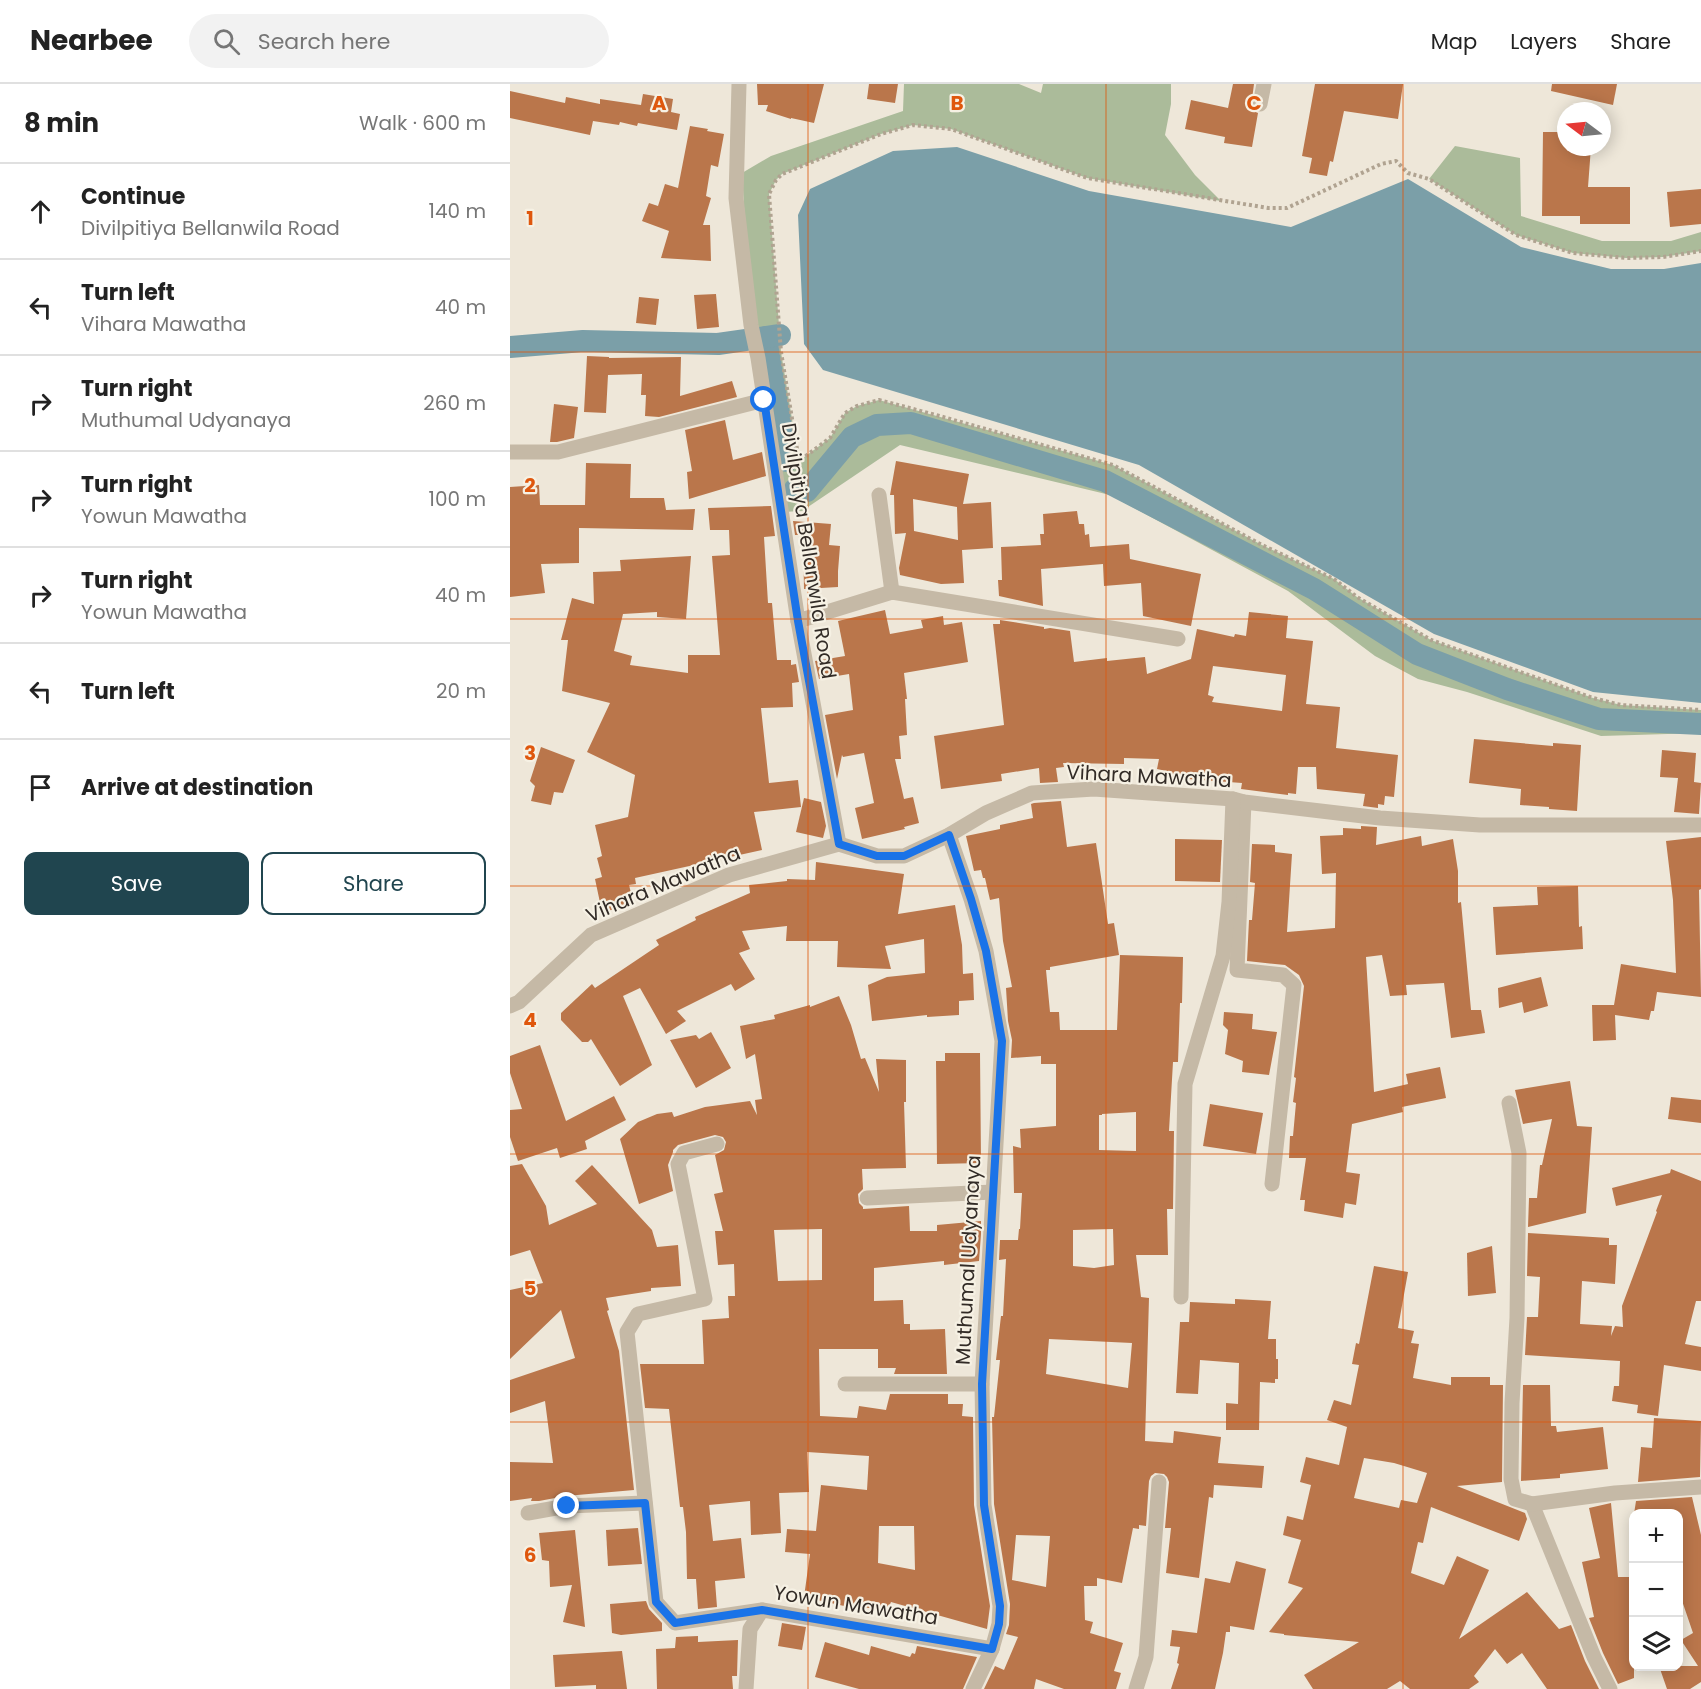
<!DOCTYPE html>
<html lang="en">
<head>
<meta charset="utf-8">
<style>
  body { margin:0; font-family:Poppins,sans-serif; background:#f2f2f2; color:#222 }
  .controls { position:absolute; right:18px; bottom:18px; display:grid; overflow:hidden; border-radius:12px; box-shadow:0 3px 15px #0003 }
  .controls button { width:54px; height:54px; display:grid; place-items:center; padding:0; border:0; border-bottom:2px solid #e0e0e0; background:#fff; color:#222; font:30px sans-serif }
  .compass { position:absolute; left:1047px; top:18px; width:54px; height:54px; border-radius:50%; background:#fff; box-shadow:0 3px 15px #0003; rotate:286deg }
  .stop { position:absolute; width:18px; height:18px; margin:-14px; border:4px solid #1a73e8; border-radius:50%; background:#fff }
  .stop.end { background:#1a73e8; border-color:#fff; box-shadow:0 2px 6px #0008 }
  .list { margin:0; padding:0; list-style:none }
  h2 { display:flex; justify-content:space-between; align-items:center; height:78px; margin:0; padding:0 24px; font-size:26px }
  h2 small { font-size:20px; font-weight:400; color:#767676 }
  .list li { display:grid; grid-template-columns:39px 1fr auto; gap:18px; align-items:center; box-sizing:border-box; height:96px; padding:0 24px; border-top:2px solid #e0e0e0 }
  .list b { display:block; font-size:22px; white-space:nowrap }
  .list p { margin:0; font-size:20px; white-space:nowrap; color:#767676 }
  .list em { font-size:20px; font-style:normal; color:#767676 }
  .actions { display:flex; gap:12px; padding:18px 24px }
  .actions a { flex:1; padding:14px 0; border:2px solid #20454f; border-radius:12px; text-align:center; font-size:21px; color:#20454f }
  .actions .main { background:#20454f; color:#fff }
  .icon { flex:none; width:33px; height:33px; fill:none; stroke:currentColor; stroke-width:2; stroke-linecap:round; stroke-linejoin:round }
  .map { position:relative; flex:none; width:1191px; height:1605px; overflow:hidden }
  header { display:flex; align-items:center; gap:36px; box-sizing:border-box; height:84px; padding:0 30px; background:#fff; border-bottom:2px solid #e0e0e0 }
  header strong { font-size:28px }
  nav { display:flex; gap:33px; margin-inline-start:auto; font-size:21px }
  .search { width:420px; height:54px; background:#f2f2f2; display:flex; align-items:center; gap:15px; box-sizing:border-box; padding:0 21px; border-radius:33px; color:#767676; font-size:22px }
  main { display:flex }
  aside { flex:1; background:#fff }
  .map>svg:first-child { display:block }
  .green { fill:#abbb9a }
  .water { fill:#7b9fa8 }
  .lines { fill:none; stroke-linecap:round; stroke-linejoin:round }
  .canal { stroke:#7b9fa8; stroke-width:22 }
  .building { fill:#ba764b; fill-rule:evenodd }
  .path { stroke:#b0a391; stroke-width:4; stroke-dasharray:3 3; stroke-linecap:butt }
  .minor { stroke:#c5b9a6; stroke-width:15 }
  .route { stroke:#1a73e8; stroke-width:8 }
  .grid { fill:none; stroke:#df570d; stroke-width:1.5; stroke-opacity:0.55 }
  .labels { text-anchor:middle; dominant-baseline:central; stroke-width:4.5; stroke-linejoin:round; paint-order:stroke }
  .street-label { font-size:20px; fill:#322b26; stroke:#f6f1e4 }
  .grid-label { font-size:20px; text-anchor:middle; font-weight:bold; fill:#df570d; stroke:#f6f1e4; stroke-width:4.5; stroke-linejoin:round; paint-order:stroke }
</style>
</head>
<body>
<header>
<strong>Nearbee</strong>
<div class="search"><svg class="icon" aria-label="search" viewBox="0 0 24 24"><circle cx="10" cy="10" r="6"/><path d="M15 15l6 6"/></svg>Search here</div>
<nav><a>Map</a><a>Layers</a><a>Share</a></nav>
</header>
<main>
<aside>
<h2>8 min<small>Walk · 600 m</small></h2>
<ul class="list">
<li><svg class="icon" aria-label="ahead" viewBox="0 0 24 24"><path d="M12 20V5M6 11l6-6 6 6"/></svg><div><b>Continue</b><p>Divilpitiya Bellanwila Road</p></div><em>140 m</em></li>
<li><svg class="icon" aria-label="left" viewBox="0 0 24 24"><path d="M17 20v-9H6M10 6l-5 5 5 5"/></svg><div><b>Turn left</b><p>Vihara Mawatha</p></div><em>40 m</em></li>
<li><svg class="icon" aria-label="right" viewBox="0 0 24 24"><path d="M7 20v-9h11M14 6l5 5-5 5"/></svg><div><b>Turn right</b><p>Muthumal Udyanaya</p></div><em>260 m</em></li>
<li><svg class="icon" aria-label="right" viewBox="0 0 24 24"><path d="M7 20v-9h11M14 6l5 5-5 5"/></svg><div><b>Turn right</b><p>Yowun Mawatha</p></div><em>100 m</em></li>
<li><svg class="icon" aria-label="right" viewBox="0 0 24 24"><path d="M7 20v-9h11M14 6l5 5-5 5"/></svg><div><b>Turn right</b><p>Yowun Mawatha</p></div><em>40 m</em></li>
<li><svg class="icon" aria-label="left" viewBox="0 0 24 24"><path d="M17 20v-9H6M10 6l-5 5 5 5"/></svg><div><b>Turn left</b></div><em>20 m</em></li>
<li><svg class="icon" aria-label="arrive" viewBox="0 0 24 24"><path d="M6 21V4h12l-3 4 3 4H6"/></svg><div><b>Arrive at destination</b></div></li>
</ul>
<div class="actions"><a class="main">Save</a><a>Share</a></div>
</aside>
<div class="map">
<svg width="1191" height="1605" viewBox="0 0 1191 1605">
  <rect width="100%" height="100%" fill="#eee7d9"/>
  <g class="green">
    <polygon points="394,0 509,0 531,9 533,0 661,0 661,20 655,51 685,91 711,117 577,94 441,45 403,41 371,50 272,90 266,96 259,110 271,268 289,377 320,354 335,329 347,322 369,316 603,381 752,461 824,495 847,513 921,556 1083,614 1111,621 1191,626 1191,649 1091,652 957,608 908,595 865,572 778,507 600,411 390,361 292,427 272,428 241,241 232,89 261,72 393,27"/>
    <polygon points="945,62 1010,74 1011,132 1092,157 1161,157 1191,148 1191,167 1153,173 1116,174 1063,169 1006,151 919,95"/>
  </g>
  <polygon class="water" points="447,63 579,107 781,143 898,95 1011,163 1101,185 1154,185 1191,179 1191,619 1083,608 924,550 629,381 313,286 294,260 288,131 300,105 383,67"/>
  <g class="lines">
    <g class="canal">
      <polyline points="256,253 277,377"/>
      <polyline points="0,263 73,257 208,260 270,251"/>
      <polyline points="285,405 297,407 342,353 367,341 401,339 595,397 804,505 907,570 997,605 1089,635 1191,640"/>
    </g>
  </g>
  <g class="building">
    <polygon points="247,0 314,0 304,39 281,34 281,35 256,27 258,21 248,21"/>
    <polygon points="359,0 388,0 385,19 357,15"/>
    <polygon points="723,0 744,0 741,23 743,27 748,29 742,63 714,59 715,53 675,45 681,16 718,24"/>
    <polygon points="805,0 893,0 888,35 834,27 823,78 820,77 817,92 799,89 802,74 792,72"/>
    <polygon points="1042,0 1107,0 1103,21 1041,7"/>
    <polygon points="0,7 55,19 56,13 90,20 90,15 131,21 133,10 163,15 161,28 170,30 167,46 128,39 127,42 110,38 109,41 83,37 80,51 0,34"/>
    <polygon points="180,42 198,45 197,47 214,50 208,83 201,81 196,112 201,114 193,141 200,141 201,177 151,174 159,147 132,137 139,119 148,122 155,100 168,104"/>
    <polygon points="1033,48 1056,48 1056,63 1081,63 1078,103 1120,103 1120,140 1070,140 1070,132 1032,132"/>
    <polygon points="1191,105 1191,140 1160,143 1157,108"/>
    <polygon points="206,210 209,243 187,245 184,211"/>
    <polygon points="129,213 149,215 146,241 126,239"/>
    <polygon points="77,272 99,273 99,274 171,273 170,312 222,297 227,313 149,333 135,332 136,311 131,311 132,290 98,291 96,329 74,328"/>
    <polygon points="44,320 68,323 64,354 47,358 40,358"/>
    <polygon points="215,336 223,376 252,368 256,392 179,415 177,388 182,387 175,346"/>
    <path d="M386,377l73,13 -6,30 28,-2 2,46 -31,2 2,33 -23,1 -41,-9 -1,-7 7,-35 -11,1 -1,-39h-4zM403,415l44,8 1,33 -44,-9z"/>
    <polygon points="76,379 121,380 120,414 154,414 156,426 185,425 183,446 69,444 69,479 31,480 35,509 0,513 0,403 29,401 30,421 75,421"/>
    <polygon points="261,422 265,452 254,453 258,519 262,519 267,576 281,576 281,581 286,580 289,598 282,599 283,623 251,624 259,699 288,696 291,723 244,728 252,766 125,794 126,800 119,801 124,821 92,828 85,795 92,793 87,774 92,772 85,741 118,733 125,691 77,668 100,619 52,607 58,556 51,556 62,514 84,520 83,488 111,487 110,476 181,472 176,535 147,533 147,528 113,530 104,567 122,572 120,581 178,589 178,571 210,571 202,472 220,471 219,446 200,446 198,424"/>
    <polygon points="567,427 569,440 574,440 575,451 579,450 580,463 619,460 620,475 691,490 681,542 633,532 631,499 594,502 593,480 531,485 533,522 489,512 488,496 492,496 491,463 531,461 530,450 534,450 533,430"/>
    <polygon points="283,437 321,440 319,461 330,462 328,487 328,503 294,505 293,451 285,451"/>
    <polygon points="375,526 380,550 413,544 411,536 433,532 434,541 452,538 458,578 394,589 397,615 395,615 397,651 389,652 391,675 385,675 394,715 403,713 409,739 394,743 395,745 352,755 345,724 364,719 354,669 333,673 332,671 327,695 315,631 343,626 339,590 309,595 305,577 335,572 328,537"/>
    <path d="M739,528l39,4 -2,22 27,3 -7,63 34,3 -4,41 62,7 -4,42 -9,-1 -1,9 -6,-1v4l-15,-2 2,-12 -48,-5 -1,-22h-18l-2,27 -8,-1v2l-47,-6 1,-6 -54,-4 -1,2 -17,-4 1,-5 -14,-3 2,-10 -35,-1v6l-61,-1 1,4 -8,1 2,14 -18,1 -1,-15 -38,6 1,7 -61,8 -7,-53 70,-11 -11,-101h7v-4l44,7v2l6,-1 20,3 4,31 33,-4v3l38,-4 2,17 44,-15 6,-30 37,8 1,-3 11,2zM703,582l73,9 -4,36 -70,-9 2,-5 -6,-2z"/>
    <polygon points="964,655 1043,662 1043,659 1071,661 1067,727 1039,725 1039,723 1010,721 1011,705 959,699"/>
    <polygon points="31,663 65,676 53,709 44,708 41,721 21,717 25,702 20,697"/>
    <polygon points="1152,666 1186,669 1184,698 1191,699 1189,730 1164,728 1168,694 1150,693"/>
    <polygon points="294,714 311,718 316,742 313,754 286,748"/>
    <path d="M551,717l6,46 29,-4 12,81 6,-1 5,32 -69,12v3h-4l4,42h9l1,18h57l3,-75 63,2 -1,46h-2l-2,59h-5l-4,69h5l-1,78h-6l1,46h-32l5,42 8,1 -4,143 28,2 1,-12 47,6 -3,26 46,3 -2,22 -48,-3 -1,13 -4,-1 -10,81 -33,-5 5,-45h-6l4,-46 -2,-5 -3,-3 -9,-1 -4,3 -2,5 -3,45 -7,-1v4l-6,-1 -11,55 -25,-5v8h-13l1,34 8,2 -3,11 33,10 -9,28 7,2 -5,16h-52l-28,-10 -2,10h-50l11,-23 9,4 14,-33 -12,-3 3,-9 1,-21 -16,-100 -2,-87h2l6,-57h-4l5,-44h2l3,-57 -7,1 1,-20h18l1,-11h1l2,-36h-8l-1,-47 8,2 -1,-19 36,-3v-62h-15v-8l-30,2 1,-18 -4,-19 -2,-33 6,-1 -9,-46 -4,-43 -9,2 -5,-22h-2l-2,-8 -7,1 -8,-35 34,-7v-4l33,-7 -2,-14 3,-1zM626,1028v39l-37,-1v-35h3v-1zM603,1145l1,36 -20,3 -21,-2v-36zM539,1255l83,4 -4,45 -82,-14zM506,1451l34,1 -4,51 -34,-7z"/>
    <polygon points="851,742 867,743 866,761 911,752 912,762 943,755 948,787 948,819 951,818 961,926 971,926 975,949 941,954 934,899 896,901 897,911 880,912 872,871 856,873 864,1008 898,1000 896,990 930,983 936,1014 892,1023 893,1028 842,1040 836,1088 850,1090 846,1121 835,1119 833,1134 794,1127 795,1116 790,1116 796,1074 779,1074 780,1052 783,1052 786,1019 783,1018 786,994 784,993 794,902 789,891 775,881 737,877 739,836 742,836 745,799 740,798 742,760 765,761 765,768 782,770 777,848 825,844 826,789 812,790 810,752 833,751 833,744 851,745"/>
    <polygon points="1191,753 1191,805 1189,806 1191,913 1147,908 1144,927 1141,927 1139,936 1105,931 1106,956 1083,957 1082,921 1104,921 1111,880 1166,889 1163,816 1156,757"/>
    <polygon points="665,755 712,756 710,798 665,797"/>
    <polygon points="306,778 394,790 388,830 445,821 452,861 453,890 463,889 464,916 449,917 449,931 417,933 417,931 362,937 358,901 377,893 415,889 414,855 375,862 381,885 327,883 328,857 276,857 277,842 232,847 240,865 229,869 245,895 225,907 221,900 167,927 176,937 156,950 130,904 113,912 142,981 110,1002 81,955 78,958 72,958 51,936 51,929 82,900 85,904 149,861 146,856 186,836 185,833 240,809 239,801 277,797 277,795 305,796"/>
    <polygon points="1068,802 1069,843 1072,842 1073,865 986,871 983,823 1028,821 1027,803"/>
    <polygon points="1031,893 1038,922 1014,929 1012,918 989,924 988,904"/>
    <path d="M329,912l12,29 10,34 4,-1 14,34 -3,-33 30,1v42h-2l2,66 -44,1 1,20 -5,5 1,9 4,4v2l46,-3 1,25h27v-6l44,-4v13l-2,27 -35,4v-4l-70,7v33l29,-1 1,24h6v6l35,-1 2,45h-53l2,-6h-18v-19h-59l1,67 37,2 2,-12 27,4 4,-16h58v10h15l-1,12 11,1 1,88 16,101 -3,23 -96,-27 -4,9 -24,-4 -1,3 -58,-13 6,-43 -25,-2 2,-23 29,2 5,-46 46,5 2,-34 -62,-4 2,40 -30,1 2,40 -30,2 -1,-34 -41,4 4,36 28,-3 4,40 -30,3 2,26 -19,2 -2,-30h-9l-1,-47 -3,-25h-3l-11,-98 -24,-1 -5,-44h64l-2,-44 27,-2 -1,-22h7l-1,-32 -16,1 -3,-34h8l-9,-37 9,-2 -8,-37 9,-5 2,-8 -3,-5 -8,-2 -37,10 -5,5v2l-5,13 5,26 -34,13 -19,-65 18,-17 19,-8 15,-2 2,5 31,-10 45,-6 7,14 -2,-15 7,-1 -7,-45 -9,5 -6,-33 35,-7 -1,-4 36,-10v2zM312,1145v51l-44,1 -4,-51zM369,1442h35l1,44 -37,-7z"/>
    <polygon points="714,928 743,930 742,945 767,948 759,991 732,988 733,977 715,970 718,946 713,941"/>
    <polygon points="201,948 221,984 186,1004 160,956 186,951 189,955"/>
    <polygon points="30,961 56,1037 104,1012 116,1036 75,1057 77,1065 50,1074 47,1064 8,1077 0,1053 0,1026 12,1025 0,989 0,972"/>
    <polygon points="435,969 470,969 471,1079 427,1080 426,977 435,977"/>
    <polygon points="1060,997 1067,1042 1082,1043 1076,1129 1018,1143 1019,1114 1027,1114 1030,1081 1032,1081 1042,1035 1013,1040 1005,1006"/>
    <polygon points="1161,1013 1191,1016 1191,1039 1158,1035"/>
    <polygon points="700,1020 753,1029 746,1070 693,1062"/>
    <polygon points="12,1080 36,1122 39,1141 87,1120 65,1097 82,1081 142,1146 147,1163 168,1161 171,1202 141,1204 141,1207 96,1214 99,1226 97,1227 109,1267 124,1406 56,1412 29,1417 21,1417 22,1414 0,1417 0,1378 43,1379 35,1317 0,1329 0,1296 65,1274 51,1226 0,1275 0,1206 33,1199 20,1166 0,1172 0,1082"/>
    <polygon points="1161,1085 1191,1097 1191,1217 1186,1217 1175,1260 1191,1263 1191,1287 1154,1281 1148,1332 1127,1329 1128,1321 1102,1317 1104,1302 1109,1302 1110,1277 1015,1271 1017,1233 1028,1233 1030,1193 1017,1192 1018,1149 1099,1154 1099,1161 1107,1161 1105,1200 1072,1197 1070,1240 1102,1242 1101,1252 1105,1242 1113,1243 1112,1222 1147,1128 1146,1127 1152,1111 1106,1122 1102,1104 1160,1089"/>
    <polygon points="982,1162 986,1209 958,1212 957,1169"/>
    <path d="M864,1182l34,6 -10,56 16,3 -3,12 8,1 -6,34 38,7v-8h39v8h13l-1,97 -45,4 68,27 2,6 -8,22 -88,-34 -8,36 -5,-1 -7,31 33,12 13,-29 32,14 -30,69 68,-47 32,37 12,-4 14,36 14,28h-52l-25,-36 -15,11 -12,-15 -21,27 5,6 -10,7h-59l-10,-8 -13,8h-74l-9,-14 55,-33 -75,-7v-1l-15,-2 34,-44 -15,-5 13,-43 -18,-5 4,-19 16,4 8,-35 -11,-3 6,-25 33,8 8,-38 -20,-7 7,-20 17,5 8,-40 -7,-1 4,-21 3,1zM854,1374l30,5 33,10 -10,30 -16,-3 -2,8 -45,-10z"/>
    <polygon points="725,1215 761,1217 758,1255 766,1255 766,1275 768,1275 768,1295 765,1295 765,1299 750,1298 749,1346 716,1346 716,1319 728,1320 729,1279 690,1276 688,1310 666,1309 670,1238 679,1238 680,1218 725,1220"/>
    <polygon points="1013,1301 1040,1301 1041,1342 1046,1342 1047,1348 1093,1343 1098,1385 1050,1390 1050,1394 1011,1397"/>
    <polygon points="1144,1334 1191,1337 1190,1393 1128,1398 1131,1363 1142,1364"/>
    <polygon points="1182,1413 1191,1451 1191,1598 1180,1605 1157,1605 1149,1582 1188,1582 1171,1556 1183,1549 1168,1505 1168,1430 1124,1430 1126,1417"/>
    <polygon points="1101,1419 1108,1493 1120,1493 1124,1510 1124,1594 1108,1600 1093,1569 1079,1534 1084,1533 1072,1478 1090,1474 1079,1424"/>
    <polygon points="128,1444 132,1480 98,1482 96,1446"/>
    <polygon points="65,1446 68,1475 75,1543 53,1538 62,1501 40,1503 39,1477 32,1476 29,1449"/>
    <polygon points="726,1477 756,1485 744,1546 720,1542 720,1548 716,1548 713,1569 705,1605 661,1605 669,1580 667,1579 670,1563 660,1562 662,1546 687,1549 695,1494 720,1499"/>
    <polygon points="136,1517 139,1525 152,1539 152,1547 111,1551 102,1549 100,1520"/>
    <polygon points="272,1539 296,1543 292,1566 268,1562"/>
    <polygon points="188,1552 188,1558 228,1556 227,1592 222,1592 223,1605 147,1605 146,1565 165,1564 166,1553"/>
    <polygon points="315,1558 359,1571 361,1562 400,1573 402,1569 405,1570 407,1562 467,1573 453,1605 349,1605 305,1593"/>
    <polygon points="112,1567 117,1605 86,1605 86,1601 45,1603 43,1571"/>
  </g>
  <g class="lines">
    <g class="path">
      <polyline points="289,377 271,268 259,110 266,96 272,90 371,50 403,41 441,45 577,94 758,124 777,124 871,80 886,77 898,89 919,95 1006,151 1063,169 1116,174 1153,173 1191,167"/>
      <polyline points="281,383 320,354 335,329 347,322 369,316 426,331 603,381 752,461 824,495 847,513 921,556 1083,614 1111,621 1191,626"/>
    </g>
    <g class="minor">
      <polyline points="229,0 226,114 241,241 248,274 288,537 329,760"/>
      <polyline points="750,20 754,0"/>
      <polyline points="0,368 48,368 254,316"/>
      <polyline points="369,411 382,508"/>
      <polyline points="288,537 382,508 668,555"/>
      <polyline points="734,718 727,886 773,891 784,901 762,1100"/>
      <polyline points="439,751 461,815 476,867 492,957 472,1300 474,1421 490,1522 489,1540 482,1565 463,1605"/>
      <polyline points="0,922 9,918 81,851 219,791 329,760 367,772 394,772 439,751 476,729 522,709 584,705 723,715 734,718 870,734 970,741 1191,741"/>
      <polyline points="999,1019 1009,1069 1007,1234 1002,1319 1001,1395 1005,1415 1022,1420 1084,1573 1100,1605"/>
      <polyline points="207,1060 174,1069 168,1080 195,1215 128,1230 117,1248 146,1518 165,1539 252,1526 482,1565"/>
      <polyline points="357,1114 483,1108"/>
      <polyline points="671,1213 675,1000 713,872 719,818 723,715"/>
      <polyline points="335,1300 472,1300"/>
      <polyline points="1022,1420 1105,1409 1191,1403"/>
      <polyline points="18,1429 57,1422 135,1419"/>
      <polyline points="236,1605 240,1545 252,1526"/>
      <polyline points="626,1605 636,1573 649,1398"/>
    </g>
  </g>
  <g class="lines">
    <polyline class="route" points="57,1422 135,1419 146,1518 165,1539 252,1526 482,1565 489,1540 490,1522 474,1421 472,1300 492,957 476,867 461,815 439,751 394,772 367,772 329,760 288,537 254,316"/>
  </g>
  <path class="grid" d="M298,0v1605M596,0v1605M893,0v1605M0,268h1191M0,535h1191M0,802h1191M0,1070h1191M0,1338h1191"/>
  <g class="labels">
    <g class="street-label">
      <text transform="translate(299 467) rotate(81)">Divilpitiya Bellanwila Road</text>
      <text transform="translate(639 692) rotate(3)">Vihara Mawatha</text>
      <text transform="translate(153 800) rotate(-23)">Vihara Mawatha</text>
      <text transform="translate(458 1176) rotate(-87)">Muthumal Udyanaya</text>
      <text transform="translate(346 1521) rotate(9)">Yowun Mawatha</text>
    </g>
  </g>
  <g class="grid-label">
    <text x="149" y="26">A</text>
    <text x="447" y="26">B</text>
    <text x="744" y="26">C</text>
    <text x="20" y="141">1</text>
    <text x="20" y="408">2</text>
    <text x="20" y="676">3</text>
    <text x="20" y="943">4</text>
    <text x="20" y="1211">5</text>
    <text x="20" y="1478">6</text>
  </g>
</svg>
<div class="controls">
<button>+</button>
<button>−</button>
<button><svg class="icon" aria-label="layers" viewBox="0 0 24 24"><path d="M12 4l9 5-9 5-9-5zM3 14l9 5 9-5"/></svg></button>
</div>
<svg class="compass" viewBox="-18 -18 36 36"><path d="M0-13l5 13h-10z" fill="#e53935"/><path d="M0 13l5-13h-10z" fill="#767676"/></svg>
<div class="stop" style="left:254px;top:316px"></div>
<div class="stop end" style="left:57px;top:1422px"></div>
</div>
</main>
</body>
</html>
